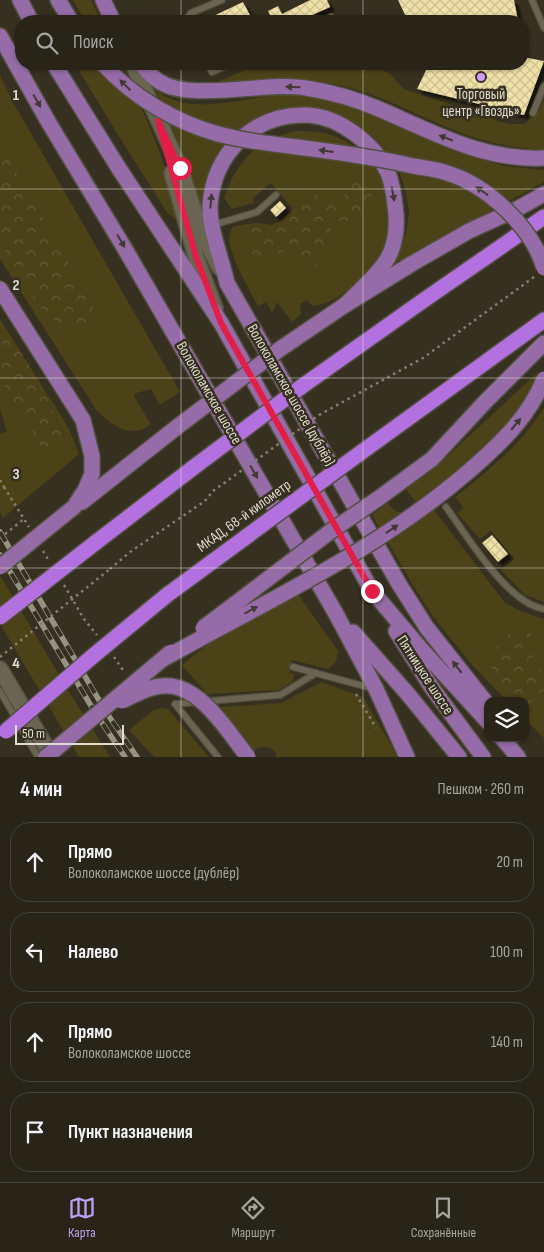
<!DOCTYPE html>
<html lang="ru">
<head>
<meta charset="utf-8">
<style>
  body { margin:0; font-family:"Sofia Sans Condensed",sans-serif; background:#343024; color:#f1f3f6 }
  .controls { position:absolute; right:15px; bottom:15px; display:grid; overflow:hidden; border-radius:10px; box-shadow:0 1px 4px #0004 }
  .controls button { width:45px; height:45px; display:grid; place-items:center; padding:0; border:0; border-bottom:1px solid #444136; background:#282417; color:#f1f3f6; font:25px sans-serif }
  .scale { position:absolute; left:15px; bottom:12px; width:109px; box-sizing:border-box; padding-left:5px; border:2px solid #dedbd0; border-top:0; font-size:14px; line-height:18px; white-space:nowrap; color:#dedbd0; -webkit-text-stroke:4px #35301f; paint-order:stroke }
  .stop { position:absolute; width:15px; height:15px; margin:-11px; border:4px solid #e11d48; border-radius:50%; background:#fff }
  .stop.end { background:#e11d48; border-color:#fff; box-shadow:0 1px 5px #0008 }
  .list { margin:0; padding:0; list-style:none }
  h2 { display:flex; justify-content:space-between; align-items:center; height:65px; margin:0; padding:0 20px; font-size:21px }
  h2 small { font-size:16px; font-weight:400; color:#a5a4a1 }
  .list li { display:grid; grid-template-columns:32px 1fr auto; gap:15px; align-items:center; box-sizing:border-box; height:80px; margin:0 10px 10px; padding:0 10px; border:1px solid #444136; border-radius:20px }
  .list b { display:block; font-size:19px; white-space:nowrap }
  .list p { margin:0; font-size:16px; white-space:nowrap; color:#a5a4a1 }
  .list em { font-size:16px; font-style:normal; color:#a5a4a1 }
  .icon { flex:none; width:28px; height:28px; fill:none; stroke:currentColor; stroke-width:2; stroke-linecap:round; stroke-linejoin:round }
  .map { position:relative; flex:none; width:544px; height:757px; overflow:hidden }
  .search { position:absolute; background:#282417; box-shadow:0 1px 4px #0004; left:15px; right:15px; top:15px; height:55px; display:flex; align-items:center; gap:12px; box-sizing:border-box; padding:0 18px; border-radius:20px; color:#a5a4a1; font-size:19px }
  .sheet { height:425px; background:#282417 }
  nav { display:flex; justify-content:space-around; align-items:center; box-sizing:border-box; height:70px; border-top:1px solid #444136; background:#282417; font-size:14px; color:#a5a4a1 }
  nav a { display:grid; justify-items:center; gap:2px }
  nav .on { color:#bca0f2 }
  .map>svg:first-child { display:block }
  .grass { fill:#4c4217 }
  .forest { fill:url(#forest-crowns) }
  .building { fill:url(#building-cross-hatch); filter:url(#shadow) }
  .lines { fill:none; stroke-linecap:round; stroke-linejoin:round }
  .lane-casing { stroke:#524f3f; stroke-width:8 }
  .secondary-casing { stroke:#524f3f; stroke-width:18 }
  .primary-casing { stroke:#524f3f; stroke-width:18 }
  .highway-casing { stroke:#524f3f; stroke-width:18 }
  .path { stroke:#848072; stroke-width:2.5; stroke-dasharray:2.5 4; stroke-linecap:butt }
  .lane { stroke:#6a6552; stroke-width:5.5 }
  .secondary { stroke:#6a6552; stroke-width:15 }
  .primary { stroke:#956ca7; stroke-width:15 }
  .highway { stroke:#b271df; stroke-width:15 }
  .rail-casing { stroke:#969284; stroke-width:5.5 }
  .rail { stroke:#35301f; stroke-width:4; stroke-dasharray:11; stroke-linecap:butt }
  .primary-bridge-casing { stroke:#524f3f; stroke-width:18; stroke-linecap:butt }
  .highway-bridge-casing { stroke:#524f3f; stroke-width:18; stroke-linecap:butt }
  .path-bridge { stroke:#848072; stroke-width:2.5; stroke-dasharray:2.5 4; stroke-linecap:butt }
  .primary-bridge { stroke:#956ca7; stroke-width:15 }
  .highway-bridge { stroke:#b271df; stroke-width:15 }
  .oneway { fill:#433933 }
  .route { stroke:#e11d48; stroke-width:6 }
  .grid { fill:none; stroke:#dedbd0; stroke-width:1; stroke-opacity:0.55 }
  .poi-dot { fill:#d39cfc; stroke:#35301f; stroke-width:2 }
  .labels { text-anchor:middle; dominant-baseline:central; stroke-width:5; stroke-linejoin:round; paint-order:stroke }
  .poi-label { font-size:15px; fill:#dedbd0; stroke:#35301f }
  .street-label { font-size:15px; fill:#dedbd0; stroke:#35301f }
  .grid-label { font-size:16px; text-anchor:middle; font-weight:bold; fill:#dedbd0; stroke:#35301f; stroke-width:5; stroke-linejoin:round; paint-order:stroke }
</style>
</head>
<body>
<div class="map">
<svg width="544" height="757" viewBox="0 0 544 757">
  <defs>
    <pattern id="forest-crowns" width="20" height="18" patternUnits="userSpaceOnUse" patternTransform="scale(1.25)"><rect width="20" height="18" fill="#4c4217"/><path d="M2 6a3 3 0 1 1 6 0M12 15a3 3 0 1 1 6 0" fill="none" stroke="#655d38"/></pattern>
    <pattern id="building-cross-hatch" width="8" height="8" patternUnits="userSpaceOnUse" patternTransform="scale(1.25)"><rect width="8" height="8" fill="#efe0a8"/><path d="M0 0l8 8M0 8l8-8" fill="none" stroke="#cdc093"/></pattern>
    <filter id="shadow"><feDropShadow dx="4.5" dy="4.5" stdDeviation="1" flood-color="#0009"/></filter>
  </defs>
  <rect width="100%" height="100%" fill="#35301f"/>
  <g class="grass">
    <polygon points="73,0 91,0 101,21 85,21"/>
    <path d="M75,64h46c18,38 36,76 48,117 4,13 8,24 7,38l-8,-5 -50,-79z"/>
    <path d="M259,64h109l22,10 14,15 104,35h16l15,-13 5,-12v51c-24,-2 -47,-5 -71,-13 -43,-14 -82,-39 -127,-50 -44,-12 -90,-6 -135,-2z"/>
    <path d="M0,75l14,29 166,288 -20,13 -9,-16 -18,5 18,31c-5,2 -11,6 -15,6 -15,1 -30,-11 -39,-20l-97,-152z"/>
    <path d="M154,87c5,4 9,9 15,11 34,16 81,-3 117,-3 70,1 134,41 198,65l20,6 40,4v12l-149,81 11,-30 3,-20 -3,-21 -7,-21 -14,-21 -16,-17 -21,-12 -55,-10 -67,36 -21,77 -14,-48 -14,-37z"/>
    <path d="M296,131c13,0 26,0 38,5 56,22 73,87 36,135 -4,5 -12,10 -17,15 -13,10 -24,18 -40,20l-6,-6 -7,4 1,10 -9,8 -15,-20 -5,11 -6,-11 -8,4c-8,-15 -33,-57 -28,-73 0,-3 2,-5 4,-7l22,-3 16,2 7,-3 14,-13 -22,-26 -18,15 1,5 -22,6 -8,-11c12,-37 34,-59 72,-67z"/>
    <path d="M539,371c-4,11 -8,22 -14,32 -25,38 -65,66 -100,95l80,105 18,9 21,7v119l-19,-19v-18h-18l-34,-35 -39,-48 -23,-36 -39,-67 16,-12c11,14 16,12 29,1l-11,-15 35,-27z"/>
    <path d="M0,373l8,24 20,23 9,24 28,-5 -20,-48c16,23 25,37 34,63l-76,64 -3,-6v-79l7,-1 -7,-23z"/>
    <path d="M544,408v194l-19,-7 -24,-25 13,-11 -23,-28 -11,8 -23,-26 7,-5 -9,-11c34,-27 66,-53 89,-89z"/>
    <polygon points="0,575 71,695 110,757 79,757 0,624"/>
    <polygon points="288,580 338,651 336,662 328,669 292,660 289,673 294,674 293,681 279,690 207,694 182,665"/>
    <path d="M321,682l42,15 35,60h-123l2,-3c-7,-8 -13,-10 -23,-4l-34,-43 61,-4z"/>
    <polygon points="161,708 168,709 209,757 154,757 129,730 154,710"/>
  </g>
  <g class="forest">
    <polygon points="0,143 98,315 88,330 67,328 43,312 0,243"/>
    <path d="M355,182l14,6 3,8c-7,18 -24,25 -41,32l-18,43h-8l-14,-18 -9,-1 -21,9 -12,-10 1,-23 6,-5 16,2 7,-3 18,-13 10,-19 7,1 10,12c17,0 20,-9 31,-21z"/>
    <polygon points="0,319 45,391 65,440 55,449 37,444 28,420 8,397 0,373"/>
    <polygon points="516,630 530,630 534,660 544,675 544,690 527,706 525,705 525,701 517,701 511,698 493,673 491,659 501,638"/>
  </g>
  <g class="building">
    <polygon points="310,0 327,0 330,7 299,21 273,21 268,11 278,6 282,14"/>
    <polygon points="398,0 514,0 518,21 408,21"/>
    <polygon points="243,2 253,21 208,21 207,19"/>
    <polygon points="523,57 544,61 524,115 417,89 429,64 523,64"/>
    <polygon points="280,201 286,208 276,217 270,210"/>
    <polygon points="492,535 508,554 498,562 482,543"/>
  </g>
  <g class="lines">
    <defs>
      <g id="lane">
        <polyline points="532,0 544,28"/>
        <polyline points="188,21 188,17 191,13 222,0"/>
        <polyline points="323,21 331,17"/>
        <polyline points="208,64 212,72 230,64"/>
        <polyline points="533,113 544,86"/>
        <polyline points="213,225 257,212 276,195"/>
        <path d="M446,507c22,30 61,96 98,102"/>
        <polyline points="293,667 371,688"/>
        <polyline points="0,691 38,757"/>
        <polyline points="218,757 175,704 280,695 316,673"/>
      </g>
      <g id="secondary">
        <polyline points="133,64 180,168 201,232 220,268"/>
        <polyline points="172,173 196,257 215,308"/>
        <polyline points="0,669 52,757"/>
      </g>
      <g id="primary">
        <polyline points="20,0 31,21"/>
        <polyline points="58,0 71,21"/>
        <polyline points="103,0 113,21"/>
        <polyline points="0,36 49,123 125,249 335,612 376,689 407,757"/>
        <polyline points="54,64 118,167 221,323 372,591 421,649 488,722"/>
        <path d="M141,64c5,6 12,14 19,18 32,20 106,-1 146,6 25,4 50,11 73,21 54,23 104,52 165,49"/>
        <polyline points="0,289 83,420 92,456 92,474 85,490 74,507"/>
        <path d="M345,305c13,-13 28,-26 39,-41 12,-16 14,-39 11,-58 -1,-11 -3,-23 -7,-33 -13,-29 -48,-56 -80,-58 -54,-2 -94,38 -98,90 -1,23 12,55 17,78l172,301 28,44 61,77"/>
        <polyline points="280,349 345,305 413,263 469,231 517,209 544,194"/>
        <polyline points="379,498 432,459 485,402 544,343"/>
        <polyline points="82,502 177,427"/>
        <polyline points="396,631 432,688 483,757"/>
        <polyline points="353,632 407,693 459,757"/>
        <polyline points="502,738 518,757"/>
      </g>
      <g id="highway">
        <polyline points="301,387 424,300 544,217"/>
        <polyline points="352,459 544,320"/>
        <polyline points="95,543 198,464"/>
      </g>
    </defs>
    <use href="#lane" class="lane-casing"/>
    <use href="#secondary" class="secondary-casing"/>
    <use href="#primary" class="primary-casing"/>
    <use href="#highway" class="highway-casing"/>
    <g class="path">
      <polyline points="319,415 423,358 534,277"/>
      <polyline points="0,480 4,487 0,488"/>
      <polyline points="4,487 29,527"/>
      <polyline points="0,538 24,519"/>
      <polyline points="43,551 49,561"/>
      <polyline points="110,569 130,552 205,501 213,491"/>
      <polyline points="64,585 84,619 97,635"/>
      <polyline points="114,657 125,673"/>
      <polyline points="356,694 376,728"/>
    </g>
    <use href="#lane" class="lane"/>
    <use href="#secondary" class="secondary"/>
    <use href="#primary" class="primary"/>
    <use href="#highway" class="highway"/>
    <defs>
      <g id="rail">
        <polyline points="0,532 106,712 137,757"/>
        <polyline points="0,555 96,714 125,757"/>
      </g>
    </defs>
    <use href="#rail" class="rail-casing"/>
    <use href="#rail" class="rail"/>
    <defs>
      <g id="primary-bridge">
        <path d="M103,64c30,33 72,58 115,70 26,7 53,10 79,13 39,5 78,10 116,19 11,2 23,3 34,7 40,12 85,54 97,95"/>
        <polyline points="177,427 280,349"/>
        <polyline points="0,567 74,507"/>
        <polyline points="203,628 331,531 379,498"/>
        <path d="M163,659c104,-58 215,-109 306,-188 30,-26 60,-54 75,-92"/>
        <path d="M122,701c12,-6 26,-14 40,-15 37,-4 66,46 86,71"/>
        <polyline points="46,757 171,652"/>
      </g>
      <g id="highway-bridge">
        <polyline points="198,464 301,387"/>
        <polyline points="0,617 95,543"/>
        <polyline points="6,731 93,656 167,595 352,459"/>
      </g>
    </defs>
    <use href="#primary-bridge" class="primary-bridge-casing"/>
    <use href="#highway-bridge" class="highway-bridge-casing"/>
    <g class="path-bridge">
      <polyline points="213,491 319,415"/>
      <polyline points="0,657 110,569"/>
    </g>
    <use href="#primary-bridge" class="primary-bridge"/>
    <use href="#highway-bridge" class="highway-bridge"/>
  </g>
  <defs><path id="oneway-solid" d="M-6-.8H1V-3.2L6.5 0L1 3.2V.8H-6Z" transform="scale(1.25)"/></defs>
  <g class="oneway">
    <use href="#oneway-solid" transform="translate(125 85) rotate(-136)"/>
    <use href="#oneway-solid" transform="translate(293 87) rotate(-179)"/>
    <use href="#oneway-solid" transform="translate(37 101) rotate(60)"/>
    <use href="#oneway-solid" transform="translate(446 138) rotate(-159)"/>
    <use href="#oneway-solid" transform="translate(326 151) rotate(-172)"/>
    <use href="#oneway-solid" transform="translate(482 191) rotate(-145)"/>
    <use href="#oneway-solid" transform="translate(393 194) rotate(79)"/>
    <use href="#oneway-solid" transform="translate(211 201) rotate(-85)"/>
    <use href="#oneway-solid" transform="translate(121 241) rotate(59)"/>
    <use href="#oneway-solid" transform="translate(516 424) rotate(-50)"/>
    <use href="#oneway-solid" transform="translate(254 472) rotate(60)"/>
    <use href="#oneway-solid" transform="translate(392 529) rotate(-34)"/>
    <use href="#oneway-solid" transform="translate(251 610) rotate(-28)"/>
    <use href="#oneway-solid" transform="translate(457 667) rotate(-128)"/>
  </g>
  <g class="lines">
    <polyline class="route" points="180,168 158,121 196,257 221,323 372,591"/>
  </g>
  <path class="grid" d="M181,0v21M363,0v21M181,64v693M363,64v693M0,189h544M0,378h544M0,568h544"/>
  <circle class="poi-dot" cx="481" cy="77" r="5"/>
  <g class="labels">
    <g class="poi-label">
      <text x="481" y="94">Торговый<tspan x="481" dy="17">центр «Гвоздь»</tspan></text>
    </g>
    <g class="street-label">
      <text transform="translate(209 393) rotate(60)">Волоколамское шоссе</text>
      <text transform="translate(291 395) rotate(60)">Волоколамское шоссе (дублёр)</text>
      <text transform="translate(244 516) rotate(-36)">МКАД, 68-й километр</text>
      <text transform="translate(425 675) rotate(57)">Пятницкое шоссе</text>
    </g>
  </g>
  <g class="grid-label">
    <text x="16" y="100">1</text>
    <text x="16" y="290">2</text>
    <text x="16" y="479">3</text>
    <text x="16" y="668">4</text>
  </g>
</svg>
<div class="controls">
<button><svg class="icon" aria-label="layers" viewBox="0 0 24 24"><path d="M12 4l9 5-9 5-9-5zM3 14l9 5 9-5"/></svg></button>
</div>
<div class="scale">50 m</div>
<div class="stop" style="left:180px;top:168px"></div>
<div class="stop end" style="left:372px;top:591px"></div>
<div class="search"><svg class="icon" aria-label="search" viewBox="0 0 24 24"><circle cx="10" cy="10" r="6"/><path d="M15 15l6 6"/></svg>Поиск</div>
</div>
<section class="sheet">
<h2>4 мин<small>Пешком · 260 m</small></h2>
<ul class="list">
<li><svg class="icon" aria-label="ahead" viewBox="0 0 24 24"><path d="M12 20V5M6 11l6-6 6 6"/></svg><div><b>Прямо</b><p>Волоколамское шоссе (дублёр)</p></div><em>20 m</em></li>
<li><svg class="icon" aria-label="left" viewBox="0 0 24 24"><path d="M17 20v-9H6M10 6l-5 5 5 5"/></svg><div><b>Налево</b></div><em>100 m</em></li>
<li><svg class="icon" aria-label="ahead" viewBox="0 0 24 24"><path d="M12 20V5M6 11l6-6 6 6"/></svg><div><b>Прямо</b><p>Волоколамское шоссе</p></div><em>140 m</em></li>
<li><svg class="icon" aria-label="arrive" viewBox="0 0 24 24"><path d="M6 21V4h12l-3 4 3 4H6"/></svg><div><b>Пункт назначения</b></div></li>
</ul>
</section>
<nav>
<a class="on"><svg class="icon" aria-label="map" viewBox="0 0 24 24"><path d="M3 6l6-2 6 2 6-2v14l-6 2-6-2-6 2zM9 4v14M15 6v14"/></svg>Карта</a>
<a><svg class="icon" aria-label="directions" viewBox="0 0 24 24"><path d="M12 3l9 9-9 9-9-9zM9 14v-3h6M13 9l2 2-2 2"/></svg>Маршрут</a>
<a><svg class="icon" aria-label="saved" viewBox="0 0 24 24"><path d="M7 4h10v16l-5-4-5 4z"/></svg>Сохранённые</a>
</nav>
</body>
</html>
